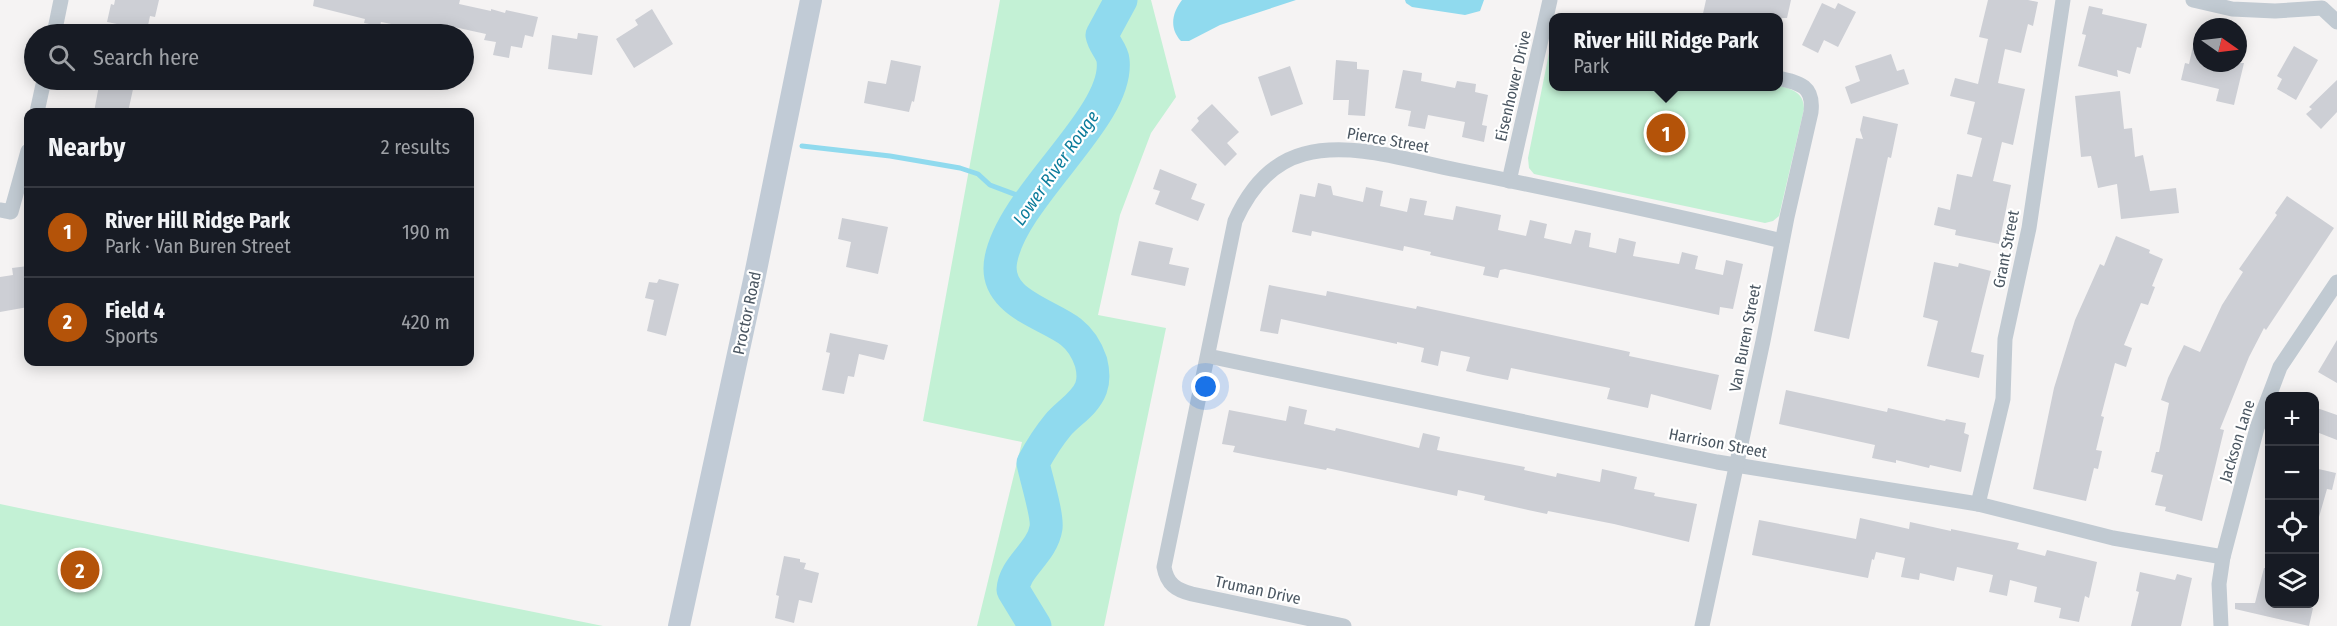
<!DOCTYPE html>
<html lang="en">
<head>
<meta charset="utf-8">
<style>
  body { margin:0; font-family:"Fira Sans Condensed",sans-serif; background:#20242c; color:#f1f3f6 }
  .controls { position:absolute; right:18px; bottom:18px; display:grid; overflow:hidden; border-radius:12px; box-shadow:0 3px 15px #0003 }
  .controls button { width:54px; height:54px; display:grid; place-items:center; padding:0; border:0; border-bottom:2px solid #363941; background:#171b24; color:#f1f3f6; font:30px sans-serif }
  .compass { position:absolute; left:2193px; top:18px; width:54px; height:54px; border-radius:50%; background:#171b24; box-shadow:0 3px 15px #0003; rotate:104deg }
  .you { position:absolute; left:1206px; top:387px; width:21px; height:21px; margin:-15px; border:4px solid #fff; border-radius:50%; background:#1a73e8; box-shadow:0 0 0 9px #1a73e833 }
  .badge { display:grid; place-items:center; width:39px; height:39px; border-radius:50%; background:#b45309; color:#fff; font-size:20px; font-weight:700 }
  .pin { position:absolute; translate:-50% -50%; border:3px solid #fff; box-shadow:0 2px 6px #0006 }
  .popup { position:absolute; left:1549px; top:13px; width:234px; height:78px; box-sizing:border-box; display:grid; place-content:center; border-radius:12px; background:#171b24; filter:drop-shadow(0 2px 4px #0005); font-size:20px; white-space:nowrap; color:#9ea1a6 }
  .popup b { font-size:22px; color:#f1f3f6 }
  .popup::after { content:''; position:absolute; left:50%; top:100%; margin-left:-12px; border:12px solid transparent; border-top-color:#171b24 }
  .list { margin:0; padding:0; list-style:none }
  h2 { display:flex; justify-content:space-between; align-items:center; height:78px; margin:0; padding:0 24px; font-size:26px }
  h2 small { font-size:20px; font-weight:400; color:#9ea1a6 }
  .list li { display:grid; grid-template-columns:39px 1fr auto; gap:18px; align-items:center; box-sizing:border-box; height:90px; padding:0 24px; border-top:2px solid #363941 }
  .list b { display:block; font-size:22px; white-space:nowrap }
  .list p { margin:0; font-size:20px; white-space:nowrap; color:#9ea1a6 }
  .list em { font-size:20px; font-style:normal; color:#9ea1a6 }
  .icon { flex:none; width:33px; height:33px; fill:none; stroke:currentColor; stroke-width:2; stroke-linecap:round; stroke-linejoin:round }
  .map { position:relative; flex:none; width:2337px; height:626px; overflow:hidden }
  .search { position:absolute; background:#171b24; box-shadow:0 3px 15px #0003; left:24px; top:24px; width:450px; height:66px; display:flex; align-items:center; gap:15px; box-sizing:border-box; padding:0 21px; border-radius:33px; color:#9ea1a6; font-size:22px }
  .panel { position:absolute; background:#171b24; box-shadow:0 3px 15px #0003; left:24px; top:108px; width:450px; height:258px; border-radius:12px }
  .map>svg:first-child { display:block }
  .green { fill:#c3f1d5 }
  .water { fill:#90daee }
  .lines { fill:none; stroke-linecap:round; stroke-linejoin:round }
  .stream { stroke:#90daee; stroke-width:5 }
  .river { stroke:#90daee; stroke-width:33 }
  .building { fill:#cdcfd5 }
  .street { stroke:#c1cad2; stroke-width:15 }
  .secondary { stroke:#c1cbd6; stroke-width:22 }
  .labels { text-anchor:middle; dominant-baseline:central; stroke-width:4.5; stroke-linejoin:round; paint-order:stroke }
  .street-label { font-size:16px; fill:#4a5661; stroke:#fff }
  .water-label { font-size:18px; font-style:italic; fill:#0c7c9b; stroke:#fff }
</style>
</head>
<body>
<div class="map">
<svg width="2337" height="626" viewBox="0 0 2337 626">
  <rect width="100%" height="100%" fill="#f5f3f3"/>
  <g class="green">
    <polygon points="1000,0 1151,0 1176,97 1151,133 1120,215 1098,315 1166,328 1104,626 977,626 1022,442 923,421"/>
    <path d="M1553,44l1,42h225c14,3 25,7 25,23l-25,107 -6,5 -8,2 -231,-49 -5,-6 -1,-10 21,-105z"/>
    <polygon points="0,504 38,512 603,626 0,626"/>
  </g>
  <g class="water">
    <path d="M1182,0h114l-76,25 -31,16h-8c-12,-13 -9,-28 1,-41z"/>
    <polygon points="1405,0 1484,0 1480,11 1465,15 1412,7 1406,3"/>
  </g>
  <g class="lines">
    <polyline class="stream" points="802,146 890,156 960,168 978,174 990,185 1030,200"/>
    <path class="river" d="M1035,626l-22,-36c1,-23 29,-37 33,-62 2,-12 -10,-50 -13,-65 7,-13 15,-26 25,-38 10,-12 27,-21 33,-37 3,-8 2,-18 0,-26 -4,-12 -11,-23 -20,-30 -25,-19 -79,-30 -70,-73 13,-65 119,-143 112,-199 -1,-9 -9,-15 -11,-25l19,-35"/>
  </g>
  <g class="building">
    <polygon points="115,0 159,0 155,17 150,16 147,30 107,22 111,4 114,5"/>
    <polygon points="314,0 460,0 459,4 491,11 491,9 505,13 506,10 538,17 533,37 525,35 522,48 511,46 509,58 493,55 496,42 484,40 486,34 454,27 452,34 443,34 381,22 380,26 364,23 365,19 313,6"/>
    <polygon points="1706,0 1791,0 1787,18 1702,18"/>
    <polygon points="1988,0 2028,0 2038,2 2033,26 2028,24 2021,53 2005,49 1998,83 2025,89 2013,145 2002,142 1993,181 2011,185 1999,244 1955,235 1956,230 1934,225 1938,207 1950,210 1957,174 1972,177 1982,138 1967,134 1975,102 1950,96 1955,78 1978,84 1988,39 1979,37"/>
    <polygon points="1822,3 1835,9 1838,3 1856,12 1838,47 1824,40 1818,53 1802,45"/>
    <polygon points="2089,6 2103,9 2102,14 2147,24 2141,48 2137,47 2130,74 2117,70 2118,77 2078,66 2086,35 2082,34"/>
    <polygon points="652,9 673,44 634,68 616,39 638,25 635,20"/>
    <polygon points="578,33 598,36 592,75 548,69 552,35 577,39"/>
    <polygon points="2196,33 2202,33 2202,63 2244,63 2234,105 2216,101 2219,89 2181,80 2185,63 2189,64"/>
    <polygon points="2294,46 2318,60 2296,100 2277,89 2282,79 2277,76"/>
    <polygon points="1891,54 1897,71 1904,69 1909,84 1851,104 1845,87 1860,81 1855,66"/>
    <polygon points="891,60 921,66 914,102 912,101 909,112 864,103 868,81 886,84"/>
    <polygon points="1336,60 1357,62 1357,69 1369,70 1365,116 1348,115 1349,100 1333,100"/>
    <polygon points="1290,66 1303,104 1271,116 1258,77"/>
    <polygon points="1403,70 1422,73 1421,81 1455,88 1457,81 1476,84 1475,92 1488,95 1482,125 1487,126 1484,142 1462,137 1465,122 1428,115 1425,129 1408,126 1411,111 1395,108"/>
    <polygon points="100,80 135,80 128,112 94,112"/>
    <polygon points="2337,80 2337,112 2321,129 2306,114 2312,109 2309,107"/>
    <polygon points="2120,91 2124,129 2132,128 2135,157 2143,155 2150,191 2176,188 2179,213 2121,219 2117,184 2098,188 2091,156 2081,157 2075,96"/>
    <polygon points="1212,104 1239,132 1227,143 1237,154 1225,166 1191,130 1199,121 1197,118"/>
    <polygon points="1863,116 1898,124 1891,158 1888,157 1849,339 1814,331 1856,138 1863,139 1860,130"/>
    <polygon points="1160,169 1197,184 1191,199 1205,204 1198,221 1155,204 1160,191 1153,189"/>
    <polygon points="1318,183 1331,186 1333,195 1363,202 1366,187 1383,191 1380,206 1407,212 1410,198 1427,201 1424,215 1453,220 1456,206 1501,215 1498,230 1526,236 1530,220 1547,224 1544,238 1571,244 1575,230 1591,233 1589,247 1616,253 1619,238 1636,242 1633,256 1679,264 1682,252 1698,256 1695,269 1723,275 1726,260 1743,264 1733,309 1720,307 1719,315 1505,269 1500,270 1498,278 1483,275 1485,267 1430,255 1431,252 1404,246 1403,251 1312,231 1311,236 1292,232 1300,194 1315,197"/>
    <polygon points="2287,196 2334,228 2266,330 2264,328 2249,357 2220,429 2224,430 2202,521 2165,511 2166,507 2155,505 2163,475 2151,472 2156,452 2159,452 2169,403 2161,400 2168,378 2184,345 2200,352 2222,305 2243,272 2239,269 2277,215 2275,213"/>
    <polygon points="842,218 888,227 878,274 846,267 851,242 838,239"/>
    <polygon points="2116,236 2150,250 2149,253 2163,259 2152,286 2155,287 2148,305 2141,303 2124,345 2132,348 2126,367 2115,363 2101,416 2104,417 2096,450 2102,451 2098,469 2094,468 2086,501 2033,489 2054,388 2075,320 2100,264 2104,266"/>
    <polygon points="1139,241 1173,248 1169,264 1189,268 1185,286 1131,275"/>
    <polygon points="1934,262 1958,267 1959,263 1991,271 1971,352 1984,355 1979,378 1927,366 1938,321 1923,317"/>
    <polygon points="28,266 28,307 0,312 0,277 13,275 12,268"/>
    <polygon points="659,279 679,284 666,336 647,331 654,300 645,298 649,282 657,283"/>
    <polygon points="1269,285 1326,296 1327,291 1416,309 1417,306 1630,352 1629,356 1719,375 1711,410 1651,394 1648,408 1607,399 1610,388 1511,368 1508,380 1483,375 1466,371 1470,357 1441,351 1438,366 1421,362 1424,348 1397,342 1397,344 1281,319 1278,334 1260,331"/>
    <polygon points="830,333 888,345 884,360 859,354 854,377 848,376 844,394 822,390 830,353 826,352"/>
    <polygon points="2337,340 2337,383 2318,372"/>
    <polygon points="1786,390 1887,412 1888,408 1945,421 1946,419 1966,423 1964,433 1969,435 1961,472 1930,465 1929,468 1896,460 1896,463 1872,458 1875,445 1779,424"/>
    <polygon points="1289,406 1307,410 1304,424 1335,431 1336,428 1419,448 1423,433 1440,437 1437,450 1525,467 1524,470 1556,477 1557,473 1600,482 1602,469 1637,477 1634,489 1655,493 1654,496 1697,504 1689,542 1614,524 1548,511 1547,514 1528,510 1484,500 1485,496 1458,490 1457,496 1327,468 1326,470 1253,456 1233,452 1235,446 1222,444 1229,410 1286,421"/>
    <polygon points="2314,407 2337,415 2337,440 2314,431"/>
    <polygon points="2314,468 2336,473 2332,490 2327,489 2319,517 2314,517"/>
    <polygon points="1860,518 1909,529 1910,522 1951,531 1951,529 2019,543 2017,549 2045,556 2047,550 2097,562 2089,598 2085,596 2079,622 2059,618 2061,608 2034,602 2037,587 2010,580 2007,596 1989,592 1993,575 1957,567 1954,581 1920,573 1919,580 1901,577 1905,558 1876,552 1874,560 1872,559 1868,578 1752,555 1759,520 1856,539"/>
    <polygon points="784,556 800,559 800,562 806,563 804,569 819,573 812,603 799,600 794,623 775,618 779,596 776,595"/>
    <polygon points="2264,568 2270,568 2270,603 2307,603 2306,607 2313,608 2309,626 2235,609 2235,603 2255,603"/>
    <polygon points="2140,572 2175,580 2177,574 2192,578 2181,626 2131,626 2139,592 2136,591"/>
  </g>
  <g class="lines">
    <g class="street">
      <polyline points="2193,0 2232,9 2275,11 2322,8 2337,22"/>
      <polyline points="54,34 61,0"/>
      <polyline points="37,112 44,80"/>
      <polyline points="1509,181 1550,0"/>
      <polyline points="0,210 11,212 28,151"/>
      <polyline points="1208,356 1717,462 1978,504 2113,538 2223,557"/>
      <polyline points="1978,504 2003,399 2005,339 2029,228 2063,0"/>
      <path d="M1344,626l-152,-32c-16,-4 -25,-10 -28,-27l71,-346c14,-31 35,-58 69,-67 47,-13 106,7 153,16 109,22 217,45 325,71"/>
      <path d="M1702,626l61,-285 24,-124 24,-105c3,-26 -11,-29 -33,-34"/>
      <polyline points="2221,626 2219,584 2223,557 2257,428 2280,367 2337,282"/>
    </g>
    <polyline class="secondary" points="679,626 754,280 811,0"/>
  </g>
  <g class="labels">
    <g class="street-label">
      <text transform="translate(1513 86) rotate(-77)">Eisenhower Drive</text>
      <text transform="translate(1388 140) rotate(10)">Pierce Street</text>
      <text transform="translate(2006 249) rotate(-79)">Grant Street</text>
      <text transform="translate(747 313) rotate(-78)">Proctor Road</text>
      <text transform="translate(1745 338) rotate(-79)">Van Buren Street</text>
      <text transform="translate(2237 441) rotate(-73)">Jackson Lane</text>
      <text transform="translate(1718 443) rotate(11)">Harrison Street</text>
      <text transform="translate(1258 590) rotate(12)">Truman Drive</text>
    </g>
    <g class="water-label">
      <text transform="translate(1056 168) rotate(-55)">Lower River Rouge</text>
    </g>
  </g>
</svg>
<div class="controls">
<button>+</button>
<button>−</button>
<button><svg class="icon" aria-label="locate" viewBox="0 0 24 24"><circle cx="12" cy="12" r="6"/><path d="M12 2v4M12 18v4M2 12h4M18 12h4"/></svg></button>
<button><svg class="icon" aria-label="layers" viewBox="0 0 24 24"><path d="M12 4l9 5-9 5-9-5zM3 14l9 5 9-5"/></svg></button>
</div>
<svg class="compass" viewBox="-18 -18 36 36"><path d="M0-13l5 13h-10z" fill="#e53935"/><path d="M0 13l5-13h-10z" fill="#9ea1a6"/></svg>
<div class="you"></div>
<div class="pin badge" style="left:1666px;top:133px">1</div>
<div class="popup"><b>River Hill Ridge Park</b>Park</div>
<div class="pin badge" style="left:80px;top:570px">2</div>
<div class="search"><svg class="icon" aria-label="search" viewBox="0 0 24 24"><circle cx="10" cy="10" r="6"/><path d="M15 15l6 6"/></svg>Search here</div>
<section class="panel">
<h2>Nearby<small>2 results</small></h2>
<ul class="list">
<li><span class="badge">1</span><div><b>River Hill Ridge Park</b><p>Park · Van Buren Street</p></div><em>190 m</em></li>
<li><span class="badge">2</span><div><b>Field 4</b><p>Sports</p></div><em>420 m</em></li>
</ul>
</section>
</div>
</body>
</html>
